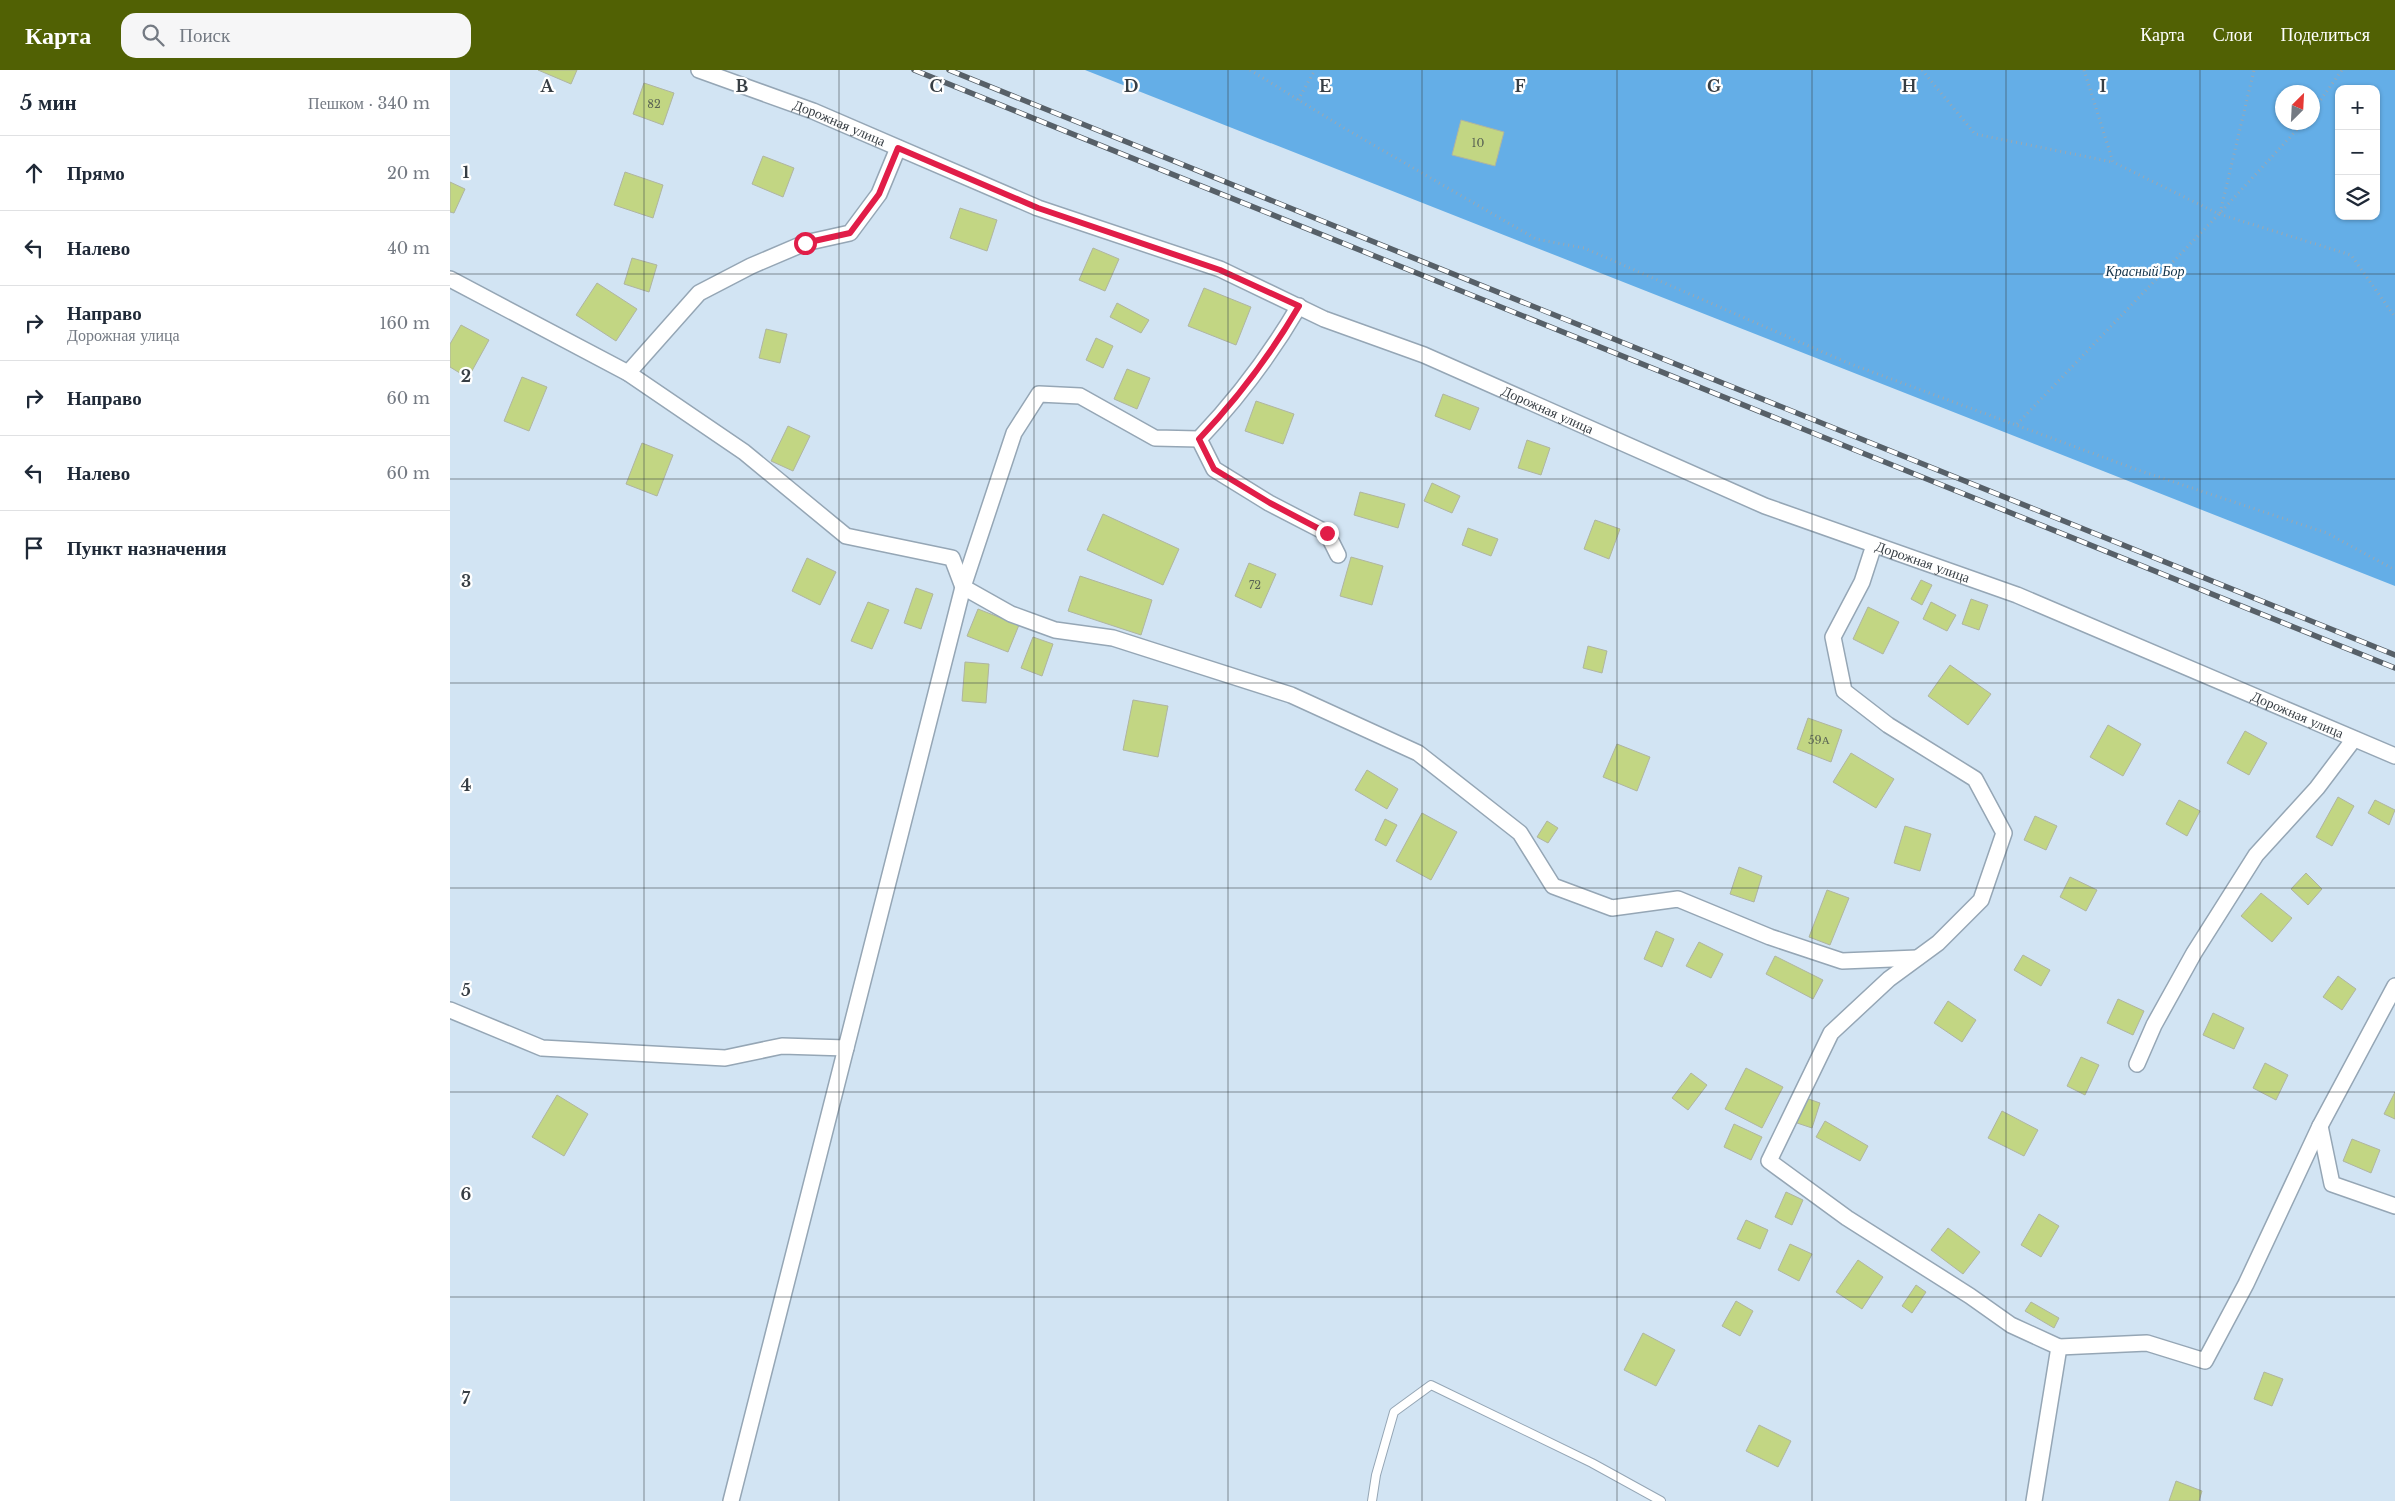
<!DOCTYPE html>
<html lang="ru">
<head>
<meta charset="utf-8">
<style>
  body { margin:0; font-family:"Libre Baskerville",serif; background:#f6f6f7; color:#1f2937 }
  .controls { position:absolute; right:15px; top:15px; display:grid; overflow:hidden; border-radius:10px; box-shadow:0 1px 4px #0004 }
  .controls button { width:45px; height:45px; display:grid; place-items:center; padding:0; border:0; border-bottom:1px solid #e0e1e3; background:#fff; color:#1f2937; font:25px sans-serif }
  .compass { position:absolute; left:1825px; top:15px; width:45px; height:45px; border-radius:50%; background:#fff; box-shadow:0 1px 4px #0004; rotate:24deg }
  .stop { position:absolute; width:15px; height:15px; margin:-11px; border:4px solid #e11d48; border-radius:50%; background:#fff }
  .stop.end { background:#e11d48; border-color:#fff; box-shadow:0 1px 5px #0008 }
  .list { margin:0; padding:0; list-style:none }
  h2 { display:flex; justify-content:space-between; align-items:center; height:65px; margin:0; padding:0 20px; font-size:21px }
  h2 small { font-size:16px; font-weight:400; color:#747a83 }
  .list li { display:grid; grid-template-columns:32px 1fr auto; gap:15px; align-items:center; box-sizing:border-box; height:75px; padding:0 20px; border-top:1px solid #e0e1e3 }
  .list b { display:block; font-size:19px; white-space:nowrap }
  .list p { margin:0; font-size:16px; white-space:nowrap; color:#747a83 }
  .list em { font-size:16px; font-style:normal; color:#747a83 }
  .icon { flex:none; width:28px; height:28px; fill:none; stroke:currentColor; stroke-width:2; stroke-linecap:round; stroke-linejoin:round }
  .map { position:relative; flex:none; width:1945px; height:1431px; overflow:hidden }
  header { display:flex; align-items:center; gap:30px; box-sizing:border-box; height:70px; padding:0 25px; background:#516104; color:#fff }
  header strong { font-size:24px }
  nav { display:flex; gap:28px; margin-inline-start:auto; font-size:18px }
  .search { width:350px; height:45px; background:#f6f6f7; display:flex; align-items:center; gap:12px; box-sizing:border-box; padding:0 18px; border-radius:15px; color:#747a83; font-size:19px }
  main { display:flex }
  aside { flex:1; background:#fff }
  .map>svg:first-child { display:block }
  .forest { fill:#64aee7; fill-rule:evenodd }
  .building { fill:#c2d683; stroke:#afb5a1 }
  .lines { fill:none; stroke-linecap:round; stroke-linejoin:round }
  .service-casing { stroke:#95a6b5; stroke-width:10 }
  .minor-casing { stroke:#95a6b5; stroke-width:18 }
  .path { stroke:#9aa8b3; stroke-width:3; stroke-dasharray:1 4; stroke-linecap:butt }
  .service { stroke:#fff; stroke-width:8 }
  .minor { stroke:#fff; stroke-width:15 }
  .rail-casing { stroke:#576068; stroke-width:5.5 }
  .rail { stroke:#fff; stroke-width:4; stroke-dasharray:11; stroke-linecap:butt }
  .route { stroke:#e11d48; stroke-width:6 }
  .grid { fill:none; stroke:#373e44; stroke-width:1; stroke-opacity:0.55 }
  .labels { text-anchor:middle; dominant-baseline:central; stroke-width:4.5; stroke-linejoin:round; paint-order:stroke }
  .number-label { font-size:11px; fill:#5a6454 }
  .street-label { font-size:14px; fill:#373e44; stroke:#fff }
  .park-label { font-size:14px; font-style:italic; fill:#13334a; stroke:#fff }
  .grid-label { font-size:16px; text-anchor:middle; font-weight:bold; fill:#373e44; stroke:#fff; stroke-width:4.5; stroke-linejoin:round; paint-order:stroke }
</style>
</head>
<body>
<header>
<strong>Карта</strong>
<div class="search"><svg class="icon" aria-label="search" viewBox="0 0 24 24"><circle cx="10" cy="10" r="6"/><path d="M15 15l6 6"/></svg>Поиск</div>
<nav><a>Карта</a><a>Слои</a><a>Поделиться</a></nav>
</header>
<main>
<aside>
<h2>5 мин<small>Пешком · 340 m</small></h2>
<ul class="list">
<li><svg class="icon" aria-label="ahead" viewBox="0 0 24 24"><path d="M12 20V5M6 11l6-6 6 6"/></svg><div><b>Прямо</b></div><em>20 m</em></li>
<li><svg class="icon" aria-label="left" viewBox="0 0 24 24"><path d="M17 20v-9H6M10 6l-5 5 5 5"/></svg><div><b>Налево</b></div><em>40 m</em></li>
<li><svg class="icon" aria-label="right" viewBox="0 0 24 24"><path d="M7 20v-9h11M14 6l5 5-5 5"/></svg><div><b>Направо</b><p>Дорожная улица</p></div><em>160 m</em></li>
<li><svg class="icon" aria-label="right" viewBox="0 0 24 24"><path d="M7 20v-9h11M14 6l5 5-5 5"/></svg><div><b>Направо</b></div><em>60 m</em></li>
<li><svg class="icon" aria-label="left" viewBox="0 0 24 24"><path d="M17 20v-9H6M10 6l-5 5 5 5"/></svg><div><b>Налево</b></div><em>60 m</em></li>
<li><svg class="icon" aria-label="arrive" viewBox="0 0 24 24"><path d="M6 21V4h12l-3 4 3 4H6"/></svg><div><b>Пункт назначения</b></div></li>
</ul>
</aside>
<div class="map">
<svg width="1945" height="1431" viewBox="0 0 1945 1431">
  <rect width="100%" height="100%" fill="#d2e4f3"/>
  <path class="forest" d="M635,0h1310v516zM1889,19h37v127h-37zM1832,22h30v30h-30z"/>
  <g class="building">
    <polygon points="88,0 127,0 121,14"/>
    <polygon points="194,13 224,23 213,55 183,44"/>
    <polygon points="1011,50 1054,62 1045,96 1002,85"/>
    <polygon points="313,86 344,98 333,127 302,114"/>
    <polygon points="175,102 213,115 203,148 164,135"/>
    <polygon points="0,112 15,119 4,143 0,142"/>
    <polygon points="510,138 547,150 537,181 500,168"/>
    <polygon points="643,178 669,189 655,221 629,210"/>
    <polygon points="182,188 207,195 199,222 174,214"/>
    <polygon points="147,213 187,239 166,271 126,245"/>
    <polygon points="754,218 801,237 786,275 738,256"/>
    <polygon points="667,233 699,250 691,263 660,247"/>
    <polygon points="11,255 39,270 18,308 0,297 0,274"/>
    <polygon points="316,259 337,264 330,293 309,288"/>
    <polygon points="646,268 663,276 653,298 636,290"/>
    <polygon points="677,299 700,308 687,339 664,329"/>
    <polygon points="72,307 97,317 79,361 54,351"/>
    <polygon points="993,324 1029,338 1020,360 985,346"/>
    <polygon points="806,331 844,344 833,374 795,361"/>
    <polygon points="338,356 360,366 343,401 321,391"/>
    <polygon points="1077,370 1100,378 1091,405 1068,398"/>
    <polygon points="192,373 223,385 207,426 176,414"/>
    <polygon points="982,413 1010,426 1002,443 974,431"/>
    <polygon points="910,422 955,434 948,458 904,445"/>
    <polygon points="653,444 729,479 713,515 637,480"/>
    <polygon points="1145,450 1170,459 1159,489 1134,479"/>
    <polygon points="1018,458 1048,469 1041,486 1012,475"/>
    <polygon points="901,487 933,496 922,535 890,526"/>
    <polygon points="357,488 386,502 370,535 342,521"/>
    <polygon points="799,493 826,504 811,538 785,526"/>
    <polygon points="630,506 702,530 691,565 618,541"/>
    <polygon points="1471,510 1482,515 1472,535 1461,529"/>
    <polygon points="466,518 483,524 471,559 454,553"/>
    <polygon points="1521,529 1538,535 1529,560 1512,554"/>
    <polygon points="418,532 439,540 422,579 401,571"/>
    <polygon points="1481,532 1506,545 1497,561 1473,549"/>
    <polygon points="1418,537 1449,552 1433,584 1403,569"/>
    <polygon points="528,539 569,555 558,582 517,566"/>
    <polygon points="583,567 603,574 592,606 571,598"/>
    <polygon points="1138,576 1157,581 1152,603 1133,598"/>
    <polygon points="515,592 539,594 536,633 512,631"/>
    <polygon points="1500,595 1541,624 1518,655 1478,626"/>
    <polygon points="683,630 718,636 708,687 673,680"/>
    <polygon points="1358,648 1392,660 1381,692 1347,679"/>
    <polygon points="1658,655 1691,674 1673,706 1640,687"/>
    <polygon points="1795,661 1817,673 1799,705 1777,693"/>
    <polygon points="1167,674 1200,687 1187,721 1153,707"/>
    <polygon points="1401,683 1444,709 1426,738 1383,712"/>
    <polygon points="917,700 948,719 937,739 905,720"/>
    <polygon points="1888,727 1904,736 1882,776 1866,767"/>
    <polygon points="1729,730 1750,741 1737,766 1716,754"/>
    <polygon points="1925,730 1945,740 1939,755 1918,743"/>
    <polygon points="972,743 1007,762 981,810 946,791"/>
    <polygon points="1585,746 1607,756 1596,780 1574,770"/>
    <polygon points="935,749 947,755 936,776 925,770"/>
    <polygon points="1097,751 1108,758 1098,773 1087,767"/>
    <polygon points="1455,756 1481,764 1470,801 1444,793"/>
    <polygon points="1289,797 1312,806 1304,832 1280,824"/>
    <polygon points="1856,803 1872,819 1858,835 1841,819"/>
    <polygon points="1620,807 1647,820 1636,841 1610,827"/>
    <polygon points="1377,820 1399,828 1380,875 1359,867"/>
    <polygon points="1811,823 1842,848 1822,872 1791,846"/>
    <polygon points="1206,861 1224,869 1212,897 1194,889"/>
    <polygon points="1249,872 1273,884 1261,908 1236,896"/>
    <polygon points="1573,885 1600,900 1591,916 1564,900"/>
    <polygon points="1325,886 1373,910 1363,929 1316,904"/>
    <polygon points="1888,906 1906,919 1892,940 1873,927"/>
    <polygon points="1668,929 1694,941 1683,965 1657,953"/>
    <polygon points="1498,931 1526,950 1512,972 1484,953"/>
    <polygon points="1763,943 1794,958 1784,979 1753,965"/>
    <polygon points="1631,987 1649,995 1635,1025 1617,1016"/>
    <polygon points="1815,993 1838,1005 1826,1030 1803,1018"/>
    <polygon points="1296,998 1333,1017 1312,1058 1275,1039"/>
    <polygon points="1241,1003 1257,1015 1238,1040 1222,1028"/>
    <polygon points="1945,1022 1945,1049 1934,1044"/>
    <polygon points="107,1025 138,1044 114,1086 82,1067"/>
    <polygon points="1353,1027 1370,1033 1362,1058 1344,1052"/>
    <polygon points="1552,1041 1588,1060 1574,1086 1538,1068"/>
    <polygon points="1375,1051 1418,1076 1410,1091 1366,1067"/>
    <polygon points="1284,1054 1312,1067 1301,1090 1274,1077"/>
    <polygon points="1902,1069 1930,1080 1921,1103 1893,1091"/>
    <polygon points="1336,1122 1353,1130 1342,1155 1325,1147"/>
    <polygon points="1589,1144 1609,1156 1591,1187 1571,1175"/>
    <polygon points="1296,1150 1318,1160 1310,1179 1287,1169"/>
    <polygon points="1498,1158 1530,1182 1513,1204 1481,1180"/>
    <polygon points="1340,1174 1362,1184 1349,1211 1328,1200"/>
    <polygon points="1408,1190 1433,1207 1412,1239 1386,1222"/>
    <polygon points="1466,1215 1476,1222 1462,1243 1452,1236"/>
    <polygon points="1286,1231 1303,1241 1290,1266 1272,1256"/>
    <polygon points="1581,1232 1609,1248 1604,1258 1575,1241"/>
    <polygon points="1193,1263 1225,1280 1206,1316 1174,1300"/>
    <polygon points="1814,1302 1833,1309 1822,1336 1804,1329"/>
    <polygon points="1309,1355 1341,1371 1328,1397 1296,1381"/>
    <polygon points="1726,1411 1752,1421 1749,1431 1719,1431"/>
  </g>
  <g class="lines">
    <defs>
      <polyline id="service" points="922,1431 926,1405 944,1342 981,1315 1142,1393 1211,1431"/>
      <g id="minor">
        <path id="s1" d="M249,0l114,41 225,97 182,61 104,50 100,36 341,151 252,89 378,161"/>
        <polyline points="0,209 178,303 294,382 396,466 502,488 513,517 561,544 605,560 663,568 841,625 968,683 1070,763 1103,816 1162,838 1228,829 1320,867 1392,891 1467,888"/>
        <polyline points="178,303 249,223 301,196 355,173 400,163 429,124 448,78"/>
        <polyline points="749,369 764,399 819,433 877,463 888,485"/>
        <polyline points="1424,475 1412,512 1383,567 1394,621 1438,655 1525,709 1554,763 1531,830 1488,873 1439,909 1381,963 1319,1091 1397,1148 1520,1226 1561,1255 1609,1277 1584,1431"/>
        <polyline points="0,940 92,978 275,988 332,976 396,978"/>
        <polyline points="1687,994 1704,955 1744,883 1806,785 1867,718 1904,669"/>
        <polyline points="1870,1056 1882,1114 1945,1136"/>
        <polyline points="1609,1277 1697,1273 1755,1291 1796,1214 1870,1056 1945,916"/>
        <path d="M281,1431l232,-914 51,-154 25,-39 41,2 75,42 44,1c38,-40 72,-85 100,-133"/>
      </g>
    </defs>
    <use href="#service" class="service-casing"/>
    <use href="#minor" class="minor-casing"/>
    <g class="path">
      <polyline points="800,0 894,58 1086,169 1134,178 1398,293 1688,400 1877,463 1945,500"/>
      <polyline points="1472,0 1525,64 1663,92"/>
      <polyline points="1634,0 1663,92 1769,144 1901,185 1945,247"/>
      <polyline points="848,30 865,0"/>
      <polyline points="1862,42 1892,0"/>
      <polyline points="1770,143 1804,0"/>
      <polyline points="1567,354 1769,144 1854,52"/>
    </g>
    <use href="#service" class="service"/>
    <use href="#minor" class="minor"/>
    <defs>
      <g id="rail">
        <polyline points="464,0 1945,598"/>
        <polyline points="499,0 1945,585"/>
      </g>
    </defs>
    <use href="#rail" class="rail-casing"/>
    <use href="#rail" class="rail"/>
  </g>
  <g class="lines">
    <path class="route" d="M355,173l45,-10 29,-39 19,-46 140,60 182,62 79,36c-28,48 -62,93 -100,133l15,30 56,34 57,30"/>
  </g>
  <path class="grid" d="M194,0v1431M389,0v1431M584,0v1431M778,0v1431M972,0v1431M1167,0v1431M1362,0v1431M1556,0v1431M1750,0v1431M0,204h1945M0,409h1945M0,613h1945M0,818h1945M0,1022h1945M0,1227h1945"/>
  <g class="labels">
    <g class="number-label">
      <text x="204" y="34">82</text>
      <text x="1028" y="73">10</text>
      <text x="805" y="515">72</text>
      <text x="1369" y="670">59А</text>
    </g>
    <g class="street-label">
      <text stroke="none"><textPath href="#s1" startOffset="150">Дорожная улица</textPath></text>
      <text stroke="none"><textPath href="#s1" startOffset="915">Дорожная улица</textPath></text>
      <text stroke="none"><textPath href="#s1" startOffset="1320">Дорожная улица</textPath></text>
      <text stroke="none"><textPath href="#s1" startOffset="1725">Дорожная улица</textPath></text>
    </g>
    <g class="park-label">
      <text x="1695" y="201">Красный Бор</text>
    </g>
  </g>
  <g class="grid-label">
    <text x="97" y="22">A</text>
    <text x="292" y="22">B</text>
    <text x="486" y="22">C</text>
    <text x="681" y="22">D</text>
    <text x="875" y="22">E</text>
    <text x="1070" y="22">F</text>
    <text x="1264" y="22">G</text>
    <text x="1459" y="22">H</text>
    <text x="1653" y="22">I</text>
    <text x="16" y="108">1</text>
    <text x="16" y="312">2</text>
    <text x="16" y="517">3</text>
    <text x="16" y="721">4</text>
    <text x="16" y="926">5</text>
    <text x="16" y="1130">6</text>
    <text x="16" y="1334">7</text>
  </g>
</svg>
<div class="controls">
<button>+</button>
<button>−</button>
<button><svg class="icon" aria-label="layers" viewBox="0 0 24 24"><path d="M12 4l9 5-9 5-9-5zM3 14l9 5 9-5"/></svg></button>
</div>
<svg class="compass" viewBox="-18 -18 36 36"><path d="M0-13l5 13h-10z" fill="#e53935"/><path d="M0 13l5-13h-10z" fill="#747a83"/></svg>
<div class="stop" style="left:355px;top:173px"></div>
<div class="stop end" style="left:877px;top:463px"></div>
</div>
</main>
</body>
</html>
